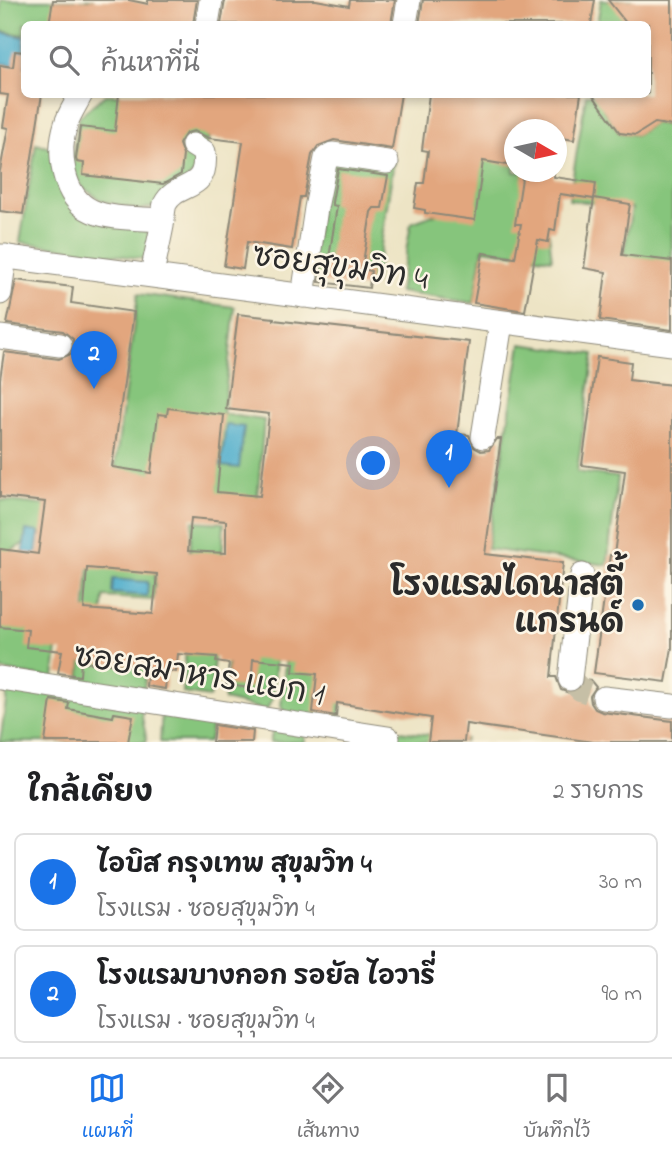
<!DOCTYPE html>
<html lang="th">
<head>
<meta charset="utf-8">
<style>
  body { margin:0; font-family:"Indie Flower","Playpen Sans Thai",sans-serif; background:#f6f6f6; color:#202124 }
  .compass { position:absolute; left:504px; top:119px; width:63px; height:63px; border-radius:50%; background:#fff; box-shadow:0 4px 10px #0003; rotate:99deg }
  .you { position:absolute; left:374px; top:464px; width:24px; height:24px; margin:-18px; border:5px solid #fff; border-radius:50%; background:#1a73e8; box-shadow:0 0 0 10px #1a73e833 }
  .badge { display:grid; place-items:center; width:46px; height:46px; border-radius:50%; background:#1a73e8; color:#fff; font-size:23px; font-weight:700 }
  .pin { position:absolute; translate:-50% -58px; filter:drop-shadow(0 2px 4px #0008) }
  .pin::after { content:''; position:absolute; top:37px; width:24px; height:21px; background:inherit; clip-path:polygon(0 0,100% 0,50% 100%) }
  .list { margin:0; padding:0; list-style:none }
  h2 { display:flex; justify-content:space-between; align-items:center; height:91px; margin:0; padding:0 28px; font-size:30px }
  h2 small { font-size:23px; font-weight:400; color:#757577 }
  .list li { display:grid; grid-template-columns:46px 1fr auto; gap:21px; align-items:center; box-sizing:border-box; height:98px; margin:0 14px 14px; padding:0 14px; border:2px solid #e0e0e0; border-radius:10px }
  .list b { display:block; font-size:26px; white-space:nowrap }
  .list p { margin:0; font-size:23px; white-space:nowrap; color:#757577 }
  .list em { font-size:23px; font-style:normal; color:#757577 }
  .icon { flex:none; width:38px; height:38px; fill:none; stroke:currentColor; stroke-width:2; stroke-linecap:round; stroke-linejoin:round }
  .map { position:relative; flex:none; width:672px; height:742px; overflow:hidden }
  .search { position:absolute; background:#fff; box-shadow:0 4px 10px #0003; left:21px; right:21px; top:21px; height:77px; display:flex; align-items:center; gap:18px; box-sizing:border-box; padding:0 24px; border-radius:10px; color:#757577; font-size:26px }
  .sheet { height:315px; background:#fff }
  nav { display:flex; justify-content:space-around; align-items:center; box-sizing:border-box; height:98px; border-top:2px solid #e0e0e0; background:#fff; font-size:19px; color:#757577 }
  nav a { display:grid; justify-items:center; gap:4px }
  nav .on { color:#1a73e8 }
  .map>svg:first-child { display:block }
  .green { fill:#86c57c; stroke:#587854; stroke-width:2 }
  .water { fill:#4dadcc; stroke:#3c6c7c; stroke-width:2 }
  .building { fill:#e2a67e; fill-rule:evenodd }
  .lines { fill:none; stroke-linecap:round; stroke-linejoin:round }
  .minor-tunnel { stroke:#c6bfa6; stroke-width:23; stroke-dasharray:23 11; stroke-linecap:butt }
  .minor-casing { stroke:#8c8878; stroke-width:25 }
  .minor { stroke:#fff; stroke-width:23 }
  .poi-dot { fill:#1f6fb2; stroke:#fcf5e5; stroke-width:2.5 }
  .labels { text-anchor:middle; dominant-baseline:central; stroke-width:5; stroke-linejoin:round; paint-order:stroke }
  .street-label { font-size:32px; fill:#2b2b2b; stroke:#fcf5e5 }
  .poi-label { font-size:32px; font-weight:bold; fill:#2b2b2b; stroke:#fcf5e5; text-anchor:end }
</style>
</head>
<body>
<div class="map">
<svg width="672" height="742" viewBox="0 0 672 742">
  <rect width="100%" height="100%" fill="#fcf5e5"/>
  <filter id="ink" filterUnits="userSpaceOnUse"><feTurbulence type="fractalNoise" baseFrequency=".0143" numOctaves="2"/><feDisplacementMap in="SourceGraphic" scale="14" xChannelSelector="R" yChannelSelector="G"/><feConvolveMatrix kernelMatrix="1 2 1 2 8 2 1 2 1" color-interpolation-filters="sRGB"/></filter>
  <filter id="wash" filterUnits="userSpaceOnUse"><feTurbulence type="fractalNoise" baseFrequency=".00686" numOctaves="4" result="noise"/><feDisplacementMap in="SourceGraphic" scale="28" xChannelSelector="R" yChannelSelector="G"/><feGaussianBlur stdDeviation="1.57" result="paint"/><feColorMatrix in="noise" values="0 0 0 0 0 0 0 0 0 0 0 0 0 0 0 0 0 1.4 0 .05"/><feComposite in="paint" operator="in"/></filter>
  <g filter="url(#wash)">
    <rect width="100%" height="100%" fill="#ede4c5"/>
    <g class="green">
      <polygon points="1,0 93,0 88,24 24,24 24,35 0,31"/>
      <polygon points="601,0 631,0 627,24 597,24"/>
      <polygon points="105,95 152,95 184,101 209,138 195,172 159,206 138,210 103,201 82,187 71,168 79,117"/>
      <polygon points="586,95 605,95 603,109 620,133 636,135 655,123 672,126 672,272 623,257 632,208 569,200"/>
      <polygon points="468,124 498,153 514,159 514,172 542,172 552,259 483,249 474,303 399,292 411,223 452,208"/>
      <polygon points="36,144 60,150 69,198 143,227 150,237 145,259 20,242"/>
      <polygon points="329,152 394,161 375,284 308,280"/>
      <polygon points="138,294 235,307 223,414 264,420 257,502 113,483"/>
      <polygon points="521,344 594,354 577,472 618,477 607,565 487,549"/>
      <polygon points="0,500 94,511 58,525 5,554 59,627 54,678 0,670"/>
      <polygon points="193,521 224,523 221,577 189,558"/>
      <polygon points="90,554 157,560 153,600 104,597 99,652 147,658 144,689 80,680"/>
      <polygon points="351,586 339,725 285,713 281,706 291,606"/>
      <polygon points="186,647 215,648 210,697 183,693"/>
      <polygon points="229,652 276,656 273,698 266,710 224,700"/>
      <path d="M8,688l134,20c-2,12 5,22 4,34h-146z"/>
      <polygon points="162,711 213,718 209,742 160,742"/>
      <polygon points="274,726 303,730 305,742 270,742"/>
      <polygon points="391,730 466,739 465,742 388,742"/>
    </g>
    <g class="water">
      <polygon points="0,32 24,37 24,67 0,63"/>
      <polygon points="226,425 244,427 239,468 221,466"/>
      <polygon points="26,530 39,532 31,591 18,589"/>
      <polygon points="113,579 148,582 147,596 112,593"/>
    </g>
    <g id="blocks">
      <g class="building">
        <polygon points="53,0 129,0 148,4 148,0 197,0 193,24 49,24"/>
        <polygon points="225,0 316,0 349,6 350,0 395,0 391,24 221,24"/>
        <polygon points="423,0 595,0 591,24 419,24"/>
        <polygon points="608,0 672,0 672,126 655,123 636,135 620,133 592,94 648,94 648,24 627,24"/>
        <polygon points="15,51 24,52 24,94 42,94 23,214 0,211 0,171 8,128 3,127 8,95 0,94 0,65 13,67"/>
        <polygon points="119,94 401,94 392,149 334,140 318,146 312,155 304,197 300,197 292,249 247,242 243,269 224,266 243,142 209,138 194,131 186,133 179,144 183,155 181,174 163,184 83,175 84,163 77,162 76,159 80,127 115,131"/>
        <polygon points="429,94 581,94 574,140 556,137 556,130 514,130 514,166 483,161 475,220 425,213 425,210 414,208 418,183 424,183 428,151 422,150"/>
        <polygon points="338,169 388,176 382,208 374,208 371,212 362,269 371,271 369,288 319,282 322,264 328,265 337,206 332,205 332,202"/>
        <polygon points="523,172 554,172 554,177 596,183 594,199 560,194 555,231 550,230 548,242 538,240 525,311 474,303 483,253 515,258 521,224 515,224"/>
        <polygon points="594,198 630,204 622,255 672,261 672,330 600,320 606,272 584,268"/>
        <path d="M16,280l57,7 -2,16 63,9 -22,155 39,6 7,-59 9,1 1,-7 56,7 -7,77 43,4 9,-82 -43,-5 12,-95 36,4v2l195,22 -12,92 12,1 5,12 7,4 8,-1 8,-11h4l-16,115 78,9 -12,114h5l5,13 8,3 12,-5 3,-8 7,1 5,6 -6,9 1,7 4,6 7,3 70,9v21h-79l-127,-18 -2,18h-36l3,-24 -94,-15 -1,13 -23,-4 4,-38 -24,-2 1,-9 -41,-4 -2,29 -25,-3 3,-21 -13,-2 1,-5 -39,-3 -2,18 -9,-1 -2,18 -19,-3 2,-19 -67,-5 -1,14 -22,-3 4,-22 -36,-4 2,-17 -28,-3v-78l38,5 7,-52 -45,-5v-118l4,-27 55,7 12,-5 3,-8 -1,-7 -10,-8 -56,-7zM191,518l35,3v32l-38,-2zM87,568l70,6 -4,40 -69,-5z"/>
        <polygon points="597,357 631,362 629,380 672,385 672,648 666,682 594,673 610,555 614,555 625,471 582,465"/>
        <polygon points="51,700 69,703 68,709 113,717 114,713 133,716 128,742 45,742"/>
        <polygon points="214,725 253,731 252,742 212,742"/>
      </g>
    </g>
  </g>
  <g filter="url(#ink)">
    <use href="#blocks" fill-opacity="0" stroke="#8c8878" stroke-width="2"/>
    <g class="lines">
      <polyline class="minor-tunnel" points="570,679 581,690 604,698"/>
      <defs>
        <g id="minor">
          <polyline points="207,24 211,0"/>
          <polyline points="405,24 409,0"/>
          <path d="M81,94c-5,10 -12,20 -15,30 -9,28 -4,74 26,87 20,9 49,7 71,9"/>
          <polyline points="0,256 672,344"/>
          <path d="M152,274c3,-16 7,-32 10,-48 1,-7 1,-16 3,-22 12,-24 44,-10 39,-52l-11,-7"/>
          <polyline points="0,293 5,256"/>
          <polyline points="303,296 316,208 326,158 332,154 387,162"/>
          <polyline points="0,337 60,345"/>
          <polyline points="483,437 501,323"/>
          <polyline points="0,678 388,738"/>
          <polyline points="570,679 582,575"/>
          <polyline points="604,698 672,706"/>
        </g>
      </defs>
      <use href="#minor" class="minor-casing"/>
      <use href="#minor" class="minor"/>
    </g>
  </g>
  <circle class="poi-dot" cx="638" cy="605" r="7"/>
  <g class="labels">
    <g class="street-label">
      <text transform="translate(340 269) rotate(8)">ซอยสุขุมวิท 4</text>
      <text transform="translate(199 677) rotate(9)">ซอยสมาหาร แยก 1</text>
    </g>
    <g class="poi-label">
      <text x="624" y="587">โรงแรมไดนาสตี้<tspan x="624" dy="37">แกรนด์</tspan></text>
    </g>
  </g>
</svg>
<svg class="compass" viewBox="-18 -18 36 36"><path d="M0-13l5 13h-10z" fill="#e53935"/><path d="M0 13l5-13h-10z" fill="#757577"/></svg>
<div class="you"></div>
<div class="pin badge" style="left:449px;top:488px">1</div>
<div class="pin badge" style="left:94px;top:389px">2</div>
<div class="search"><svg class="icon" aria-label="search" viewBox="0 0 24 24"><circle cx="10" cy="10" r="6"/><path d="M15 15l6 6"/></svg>ค้นหาที่นี่</div>
</div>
<section class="sheet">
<h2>ใกล้เคียง<small>2 รายการ</small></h2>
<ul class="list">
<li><span class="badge">1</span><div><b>ไอบิส กรุงเทพ สุขุมวิท 4</b><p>โรงแรม · ซอยสุขุมวิท 4</p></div><em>30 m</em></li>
<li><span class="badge">2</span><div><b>โรงแรมบางกอก รอยัล ไอวารี่</b><p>โรงแรม · ซอยสุขุมวิท 4</p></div><em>90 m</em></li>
</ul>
</section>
<nav>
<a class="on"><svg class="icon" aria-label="map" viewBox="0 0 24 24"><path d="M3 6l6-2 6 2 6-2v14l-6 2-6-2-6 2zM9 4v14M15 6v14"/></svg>แผนที่</a>
<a><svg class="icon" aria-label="directions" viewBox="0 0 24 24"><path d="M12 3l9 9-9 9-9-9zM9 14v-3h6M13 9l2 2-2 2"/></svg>เส้นทาง</a>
<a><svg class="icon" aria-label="saved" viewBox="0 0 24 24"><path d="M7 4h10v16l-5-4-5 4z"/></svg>บันทึกไว้</a>
</nav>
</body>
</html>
